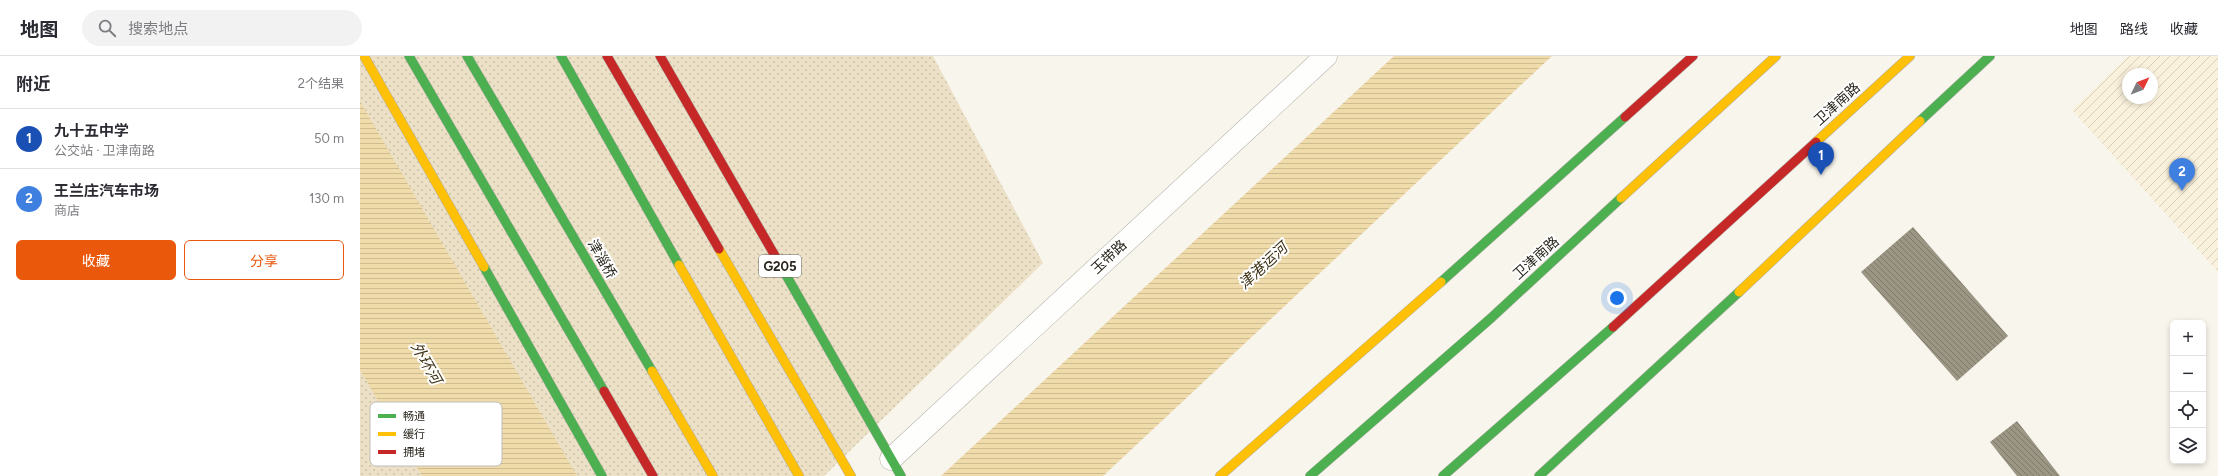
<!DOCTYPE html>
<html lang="zh">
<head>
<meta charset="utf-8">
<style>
  body { margin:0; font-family:Figtree,"Noto Sans SC",sans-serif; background:#f2f2f3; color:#2b2b33 }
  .controls { position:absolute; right:12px; bottom:12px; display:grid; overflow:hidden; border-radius:6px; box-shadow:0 2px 6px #0003 }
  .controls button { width:36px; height:36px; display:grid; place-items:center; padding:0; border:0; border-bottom:1px solid #e1e1e2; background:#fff; color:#2b2b33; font:20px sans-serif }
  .compass { position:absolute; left:1762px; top:12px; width:36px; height:36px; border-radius:50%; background:#fff; box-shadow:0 2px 6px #0003; rotate:47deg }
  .you { position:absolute; left:1257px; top:242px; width:14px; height:14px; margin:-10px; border:3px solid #fff; border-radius:50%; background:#1a73e8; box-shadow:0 0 0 6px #1a73e833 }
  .badge { display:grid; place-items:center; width:26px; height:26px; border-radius:50%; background:#ea580c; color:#fff; font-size:13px; font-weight:700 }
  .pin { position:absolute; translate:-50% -33px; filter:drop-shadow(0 1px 2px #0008) }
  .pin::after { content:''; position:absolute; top:21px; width:14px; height:12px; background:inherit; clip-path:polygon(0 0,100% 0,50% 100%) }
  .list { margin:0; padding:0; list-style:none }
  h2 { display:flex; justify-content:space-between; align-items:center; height:52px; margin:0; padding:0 16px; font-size:17px }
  h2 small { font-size:13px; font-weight:400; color:#7c7c81 }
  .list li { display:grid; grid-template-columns:26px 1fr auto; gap:12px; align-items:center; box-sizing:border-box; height:60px; padding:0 16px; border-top:1px solid #e1e1e2 }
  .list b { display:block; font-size:15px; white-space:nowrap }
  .list p { margin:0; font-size:13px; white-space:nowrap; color:#7c7c81 }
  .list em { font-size:13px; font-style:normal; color:#7c7c81 }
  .actions { display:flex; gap:8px; padding:12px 16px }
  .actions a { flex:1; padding:9px 0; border:1px solid #ea580c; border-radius:6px; text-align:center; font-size:14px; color:#ea580c }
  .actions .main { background:#ea580c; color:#fff }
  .icon { flex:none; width:22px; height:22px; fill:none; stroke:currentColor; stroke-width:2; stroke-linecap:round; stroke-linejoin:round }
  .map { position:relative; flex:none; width:1858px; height:420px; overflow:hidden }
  header { display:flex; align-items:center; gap:24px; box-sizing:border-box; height:56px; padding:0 20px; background:#fff; border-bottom:1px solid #e1e1e2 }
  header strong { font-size:19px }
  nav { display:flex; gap:22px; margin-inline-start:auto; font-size:14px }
  .search { width:280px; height:36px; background:#f2f2f3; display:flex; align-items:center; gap:10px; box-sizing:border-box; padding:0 14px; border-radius:22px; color:#7c7c81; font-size:15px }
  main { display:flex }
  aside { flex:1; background:#fff }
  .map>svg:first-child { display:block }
  .industrial { fill:url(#industrial-furrows); fill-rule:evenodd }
  .park { fill:url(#park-dots) }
  .water { fill:url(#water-rules) }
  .building { fill:url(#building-back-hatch) }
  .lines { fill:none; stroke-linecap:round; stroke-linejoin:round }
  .street-casing { stroke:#b1aea6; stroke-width:23 }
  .fast-casing { stroke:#b1aea6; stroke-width:10 }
  .slow-casing { stroke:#b1aea6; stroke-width:10 }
  .jam-casing { stroke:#b1aea6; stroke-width:10 }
  .street { stroke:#fefefc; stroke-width:22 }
  .fast { stroke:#4caf50; stroke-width:9 }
  .slow { stroke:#ffc107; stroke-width:9 }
  .jam { stroke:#c62828; stroke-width:9 }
  .labels { text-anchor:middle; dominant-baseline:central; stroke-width:4; stroke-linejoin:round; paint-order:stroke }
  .shield { fill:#fff; stroke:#6a6761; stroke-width:1 }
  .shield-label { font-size:13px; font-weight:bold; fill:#2a261d }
  .street-label { font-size:14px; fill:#2a261d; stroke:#fff }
  .water-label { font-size:15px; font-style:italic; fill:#3e3114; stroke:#fff }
  .key { fill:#fff; stroke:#bfbebb; stroke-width:1 }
  .key-label { font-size:11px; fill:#2a261d }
</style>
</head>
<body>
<header>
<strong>地图</strong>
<div class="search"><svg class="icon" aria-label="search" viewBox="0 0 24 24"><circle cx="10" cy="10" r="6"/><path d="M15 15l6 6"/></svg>搜索地点</div>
<nav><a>地图</a><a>路线</a><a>收藏</a></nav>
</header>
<main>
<aside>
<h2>附近<small>2个结果</small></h2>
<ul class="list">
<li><span class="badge" style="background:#1a4fb4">1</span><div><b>九十五中学</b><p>公交站 · 卫津南路</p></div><em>50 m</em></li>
<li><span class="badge" style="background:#3f7fe0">2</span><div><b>王兰庄汽车市场</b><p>商店</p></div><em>130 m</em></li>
</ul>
<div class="actions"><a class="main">收藏</a><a>分享</a></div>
</aside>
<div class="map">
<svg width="1858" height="420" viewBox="0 0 1858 420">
  <defs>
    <pattern id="industrial-furrows" width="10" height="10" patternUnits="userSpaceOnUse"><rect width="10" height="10" fill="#faf1dc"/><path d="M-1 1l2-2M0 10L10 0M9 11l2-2" fill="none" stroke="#d6cebc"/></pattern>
    <pattern id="park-dots" width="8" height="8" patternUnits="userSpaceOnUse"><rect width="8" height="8" fill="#ece1c6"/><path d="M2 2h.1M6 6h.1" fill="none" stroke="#cbc1aa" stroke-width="1.8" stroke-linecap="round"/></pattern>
    <pattern id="water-rules" width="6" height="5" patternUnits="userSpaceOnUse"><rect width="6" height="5" fill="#f0dbab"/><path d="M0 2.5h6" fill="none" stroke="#cebc93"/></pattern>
    <pattern id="building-back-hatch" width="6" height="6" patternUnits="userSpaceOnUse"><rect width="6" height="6" fill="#9b9584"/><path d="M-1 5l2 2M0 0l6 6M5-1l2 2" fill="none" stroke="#7f796b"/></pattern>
  </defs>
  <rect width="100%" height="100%" fill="#f8f5ed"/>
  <path class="industrial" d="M1768,0h90v216l-146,-162zM1768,18h24v24h-24z"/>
  <polygon class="park" points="0,0 573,0 683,207 464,420 0,420"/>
  <g class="water">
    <polygon points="1034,0 1192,0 743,420 581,420"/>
    <polygon points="0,45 217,420 62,420 0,314"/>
  </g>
  <g class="building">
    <polygon points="1553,171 1648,280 1597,325 1501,216"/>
    <polygon points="1657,365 1700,420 1657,420 1630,386"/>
  </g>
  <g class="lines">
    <defs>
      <polyline id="street" points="531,403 966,0"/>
      <g id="fast">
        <polyline points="49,0 244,335"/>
        <polyline points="107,0 292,315"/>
        <polyline points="201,0 319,209"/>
        <polyline points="1560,65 1630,0"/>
        <polyline points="418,205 541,420"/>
        <polyline points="124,211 242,420"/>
        <polyline points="1081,226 1265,61"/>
        <polyline points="950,420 1130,263 1261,142"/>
        <polyline points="1083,420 1253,271"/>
        <polyline points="1179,420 1379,236"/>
      </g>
      <g id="slow">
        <polyline points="4,0 124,211"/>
        <polyline points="1456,86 1550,0"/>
        <polyline points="1261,142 1416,0"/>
        <polyline points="359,193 491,420"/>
        <polyline points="319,209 439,420"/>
        <polyline points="1379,236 1560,65"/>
        <polyline points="292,315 353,420"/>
        <polyline points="860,420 1081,226"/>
      </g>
      <g id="jam">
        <polyline points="247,0 359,193"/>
        <polyline points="300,0 418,205"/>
        <polyline points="1265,61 1333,0"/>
        <polyline points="1253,271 1456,86"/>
        <polyline points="244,335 293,420"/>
      </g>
    </defs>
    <use href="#street" class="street-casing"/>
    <use href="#fast" class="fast-casing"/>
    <use href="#slow" class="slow-casing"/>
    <use href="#jam" class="jam-casing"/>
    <use href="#street" class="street"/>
    <use href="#fast" class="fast"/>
    <use href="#slow" class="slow"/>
    <use href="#jam" class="jam"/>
  </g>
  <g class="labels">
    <rect class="shield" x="399" y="199" width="42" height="22" rx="3"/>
    <g class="shield-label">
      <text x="420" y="210">G205</text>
    </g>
    <g class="street-label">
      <text transform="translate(1477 48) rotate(-42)">卫津南路</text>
      <text transform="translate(749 201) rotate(-43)">玉带路</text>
      <text transform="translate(1176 202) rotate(-42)">卫津南路</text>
      <text transform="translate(242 203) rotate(60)">津淄桥</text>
    </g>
    <g class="water-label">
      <text transform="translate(903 210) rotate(-43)">津港运河</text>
      <text transform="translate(66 307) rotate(60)">外环河</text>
    </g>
  </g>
  <rect x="10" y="346" width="132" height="64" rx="6" class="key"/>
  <rect x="18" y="358" width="18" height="4" fill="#4caf50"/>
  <rect x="18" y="376" width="18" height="4" fill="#ffc107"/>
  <rect x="18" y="394" width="18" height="4" fill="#c62828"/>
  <g class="key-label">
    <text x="43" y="364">畅通</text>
    <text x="43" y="382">缓行</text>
    <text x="43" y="400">拥堵</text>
  </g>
</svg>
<div class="controls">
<button>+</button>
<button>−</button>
<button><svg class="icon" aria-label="locate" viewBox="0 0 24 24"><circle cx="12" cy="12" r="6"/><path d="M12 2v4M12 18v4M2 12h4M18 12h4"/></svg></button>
<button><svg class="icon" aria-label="layers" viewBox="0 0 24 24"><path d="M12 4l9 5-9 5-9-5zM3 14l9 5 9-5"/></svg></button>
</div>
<svg class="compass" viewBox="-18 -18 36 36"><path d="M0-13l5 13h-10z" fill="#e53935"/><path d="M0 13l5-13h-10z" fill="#7c7c81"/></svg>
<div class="you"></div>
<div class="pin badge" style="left:1461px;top:119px;background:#1a4fb4">1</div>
<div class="pin badge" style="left:1822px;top:135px;background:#3f7fe0">2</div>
</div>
</main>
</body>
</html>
